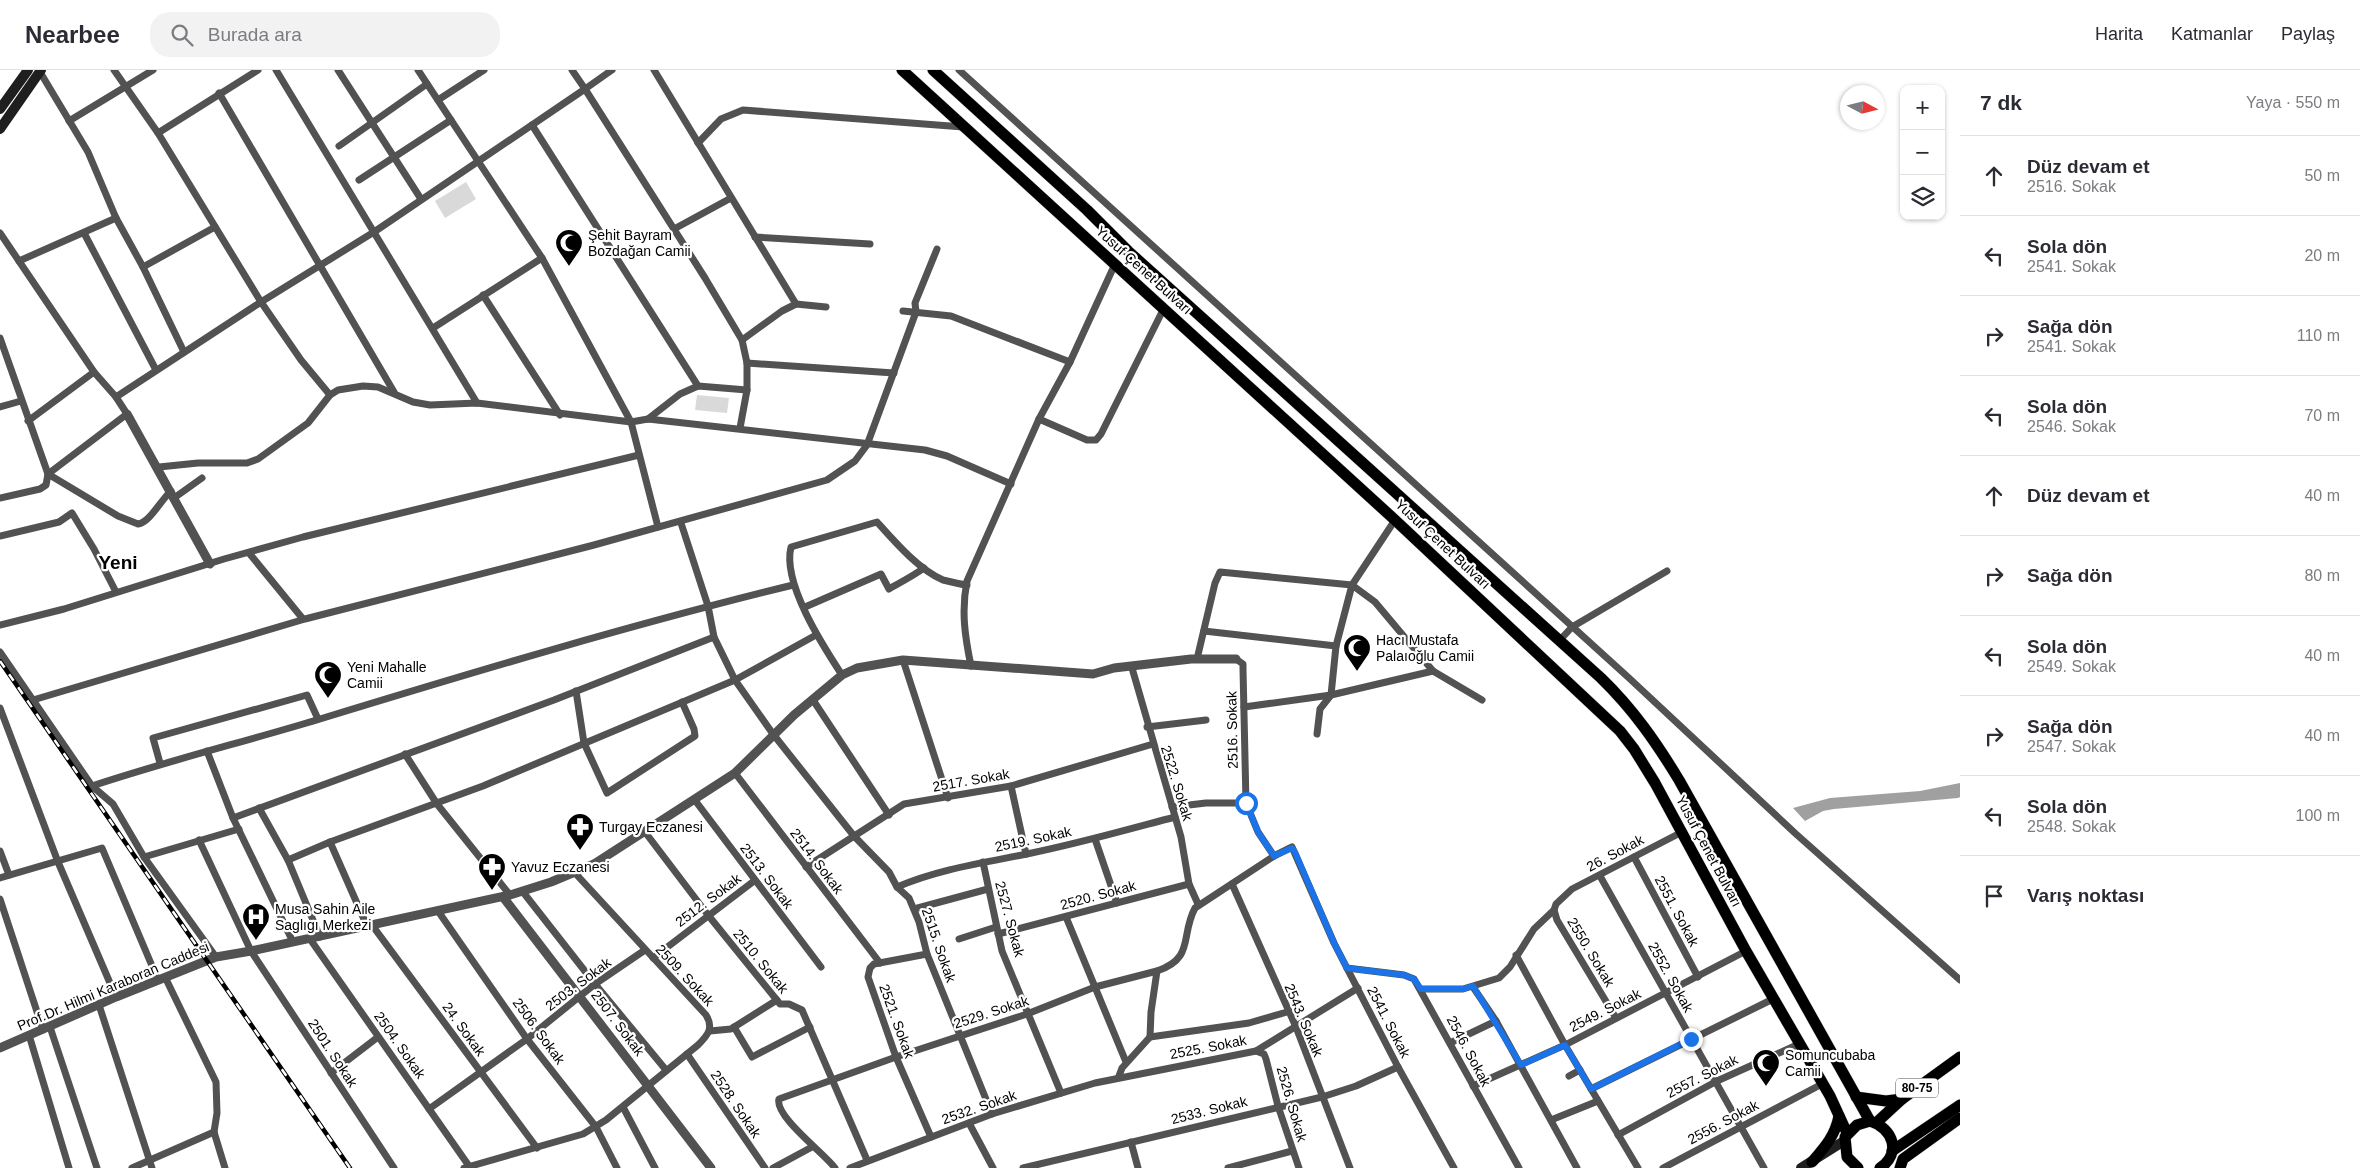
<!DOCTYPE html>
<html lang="tr">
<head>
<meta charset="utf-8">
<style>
  body { margin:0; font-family:Arial,sans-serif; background:#f2f2f3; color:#2b2b33 }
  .controls { position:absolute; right:15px; top:15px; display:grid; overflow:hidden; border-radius:10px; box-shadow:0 1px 4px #0004 }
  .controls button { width:45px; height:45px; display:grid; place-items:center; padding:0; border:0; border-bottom:1px solid #e1e1e2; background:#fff; color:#2b2b33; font:25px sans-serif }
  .compass { position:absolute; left:1840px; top:15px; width:45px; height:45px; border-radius:50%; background:#fff; box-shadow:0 1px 4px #0004; rotate:97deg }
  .stop { position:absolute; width:15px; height:15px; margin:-11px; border:4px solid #1a73e8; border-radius:50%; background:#fff }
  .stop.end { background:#1a73e8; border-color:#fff; box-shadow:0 1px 5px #0008 }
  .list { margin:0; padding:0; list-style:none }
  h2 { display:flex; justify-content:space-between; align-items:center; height:65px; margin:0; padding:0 20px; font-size:21px }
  h2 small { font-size:16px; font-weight:400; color:#7c7c81 }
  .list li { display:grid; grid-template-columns:32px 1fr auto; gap:15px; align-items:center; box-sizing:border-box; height:80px; padding:0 20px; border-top:1px solid #e1e1e2 }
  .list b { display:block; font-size:19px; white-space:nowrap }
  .list p { margin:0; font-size:16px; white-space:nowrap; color:#7c7c81 }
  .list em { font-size:16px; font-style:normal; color:#7c7c81 }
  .icon { flex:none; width:28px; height:28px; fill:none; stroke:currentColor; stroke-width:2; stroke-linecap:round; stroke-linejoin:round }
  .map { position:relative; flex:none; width:1960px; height:1098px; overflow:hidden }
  header { display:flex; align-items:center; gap:30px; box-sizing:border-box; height:70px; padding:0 25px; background:#fff; border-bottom:1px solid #e1e1e2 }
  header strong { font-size:24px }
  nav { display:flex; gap:28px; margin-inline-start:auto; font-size:18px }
  .search { width:350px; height:45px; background:#f2f2f3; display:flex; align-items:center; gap:12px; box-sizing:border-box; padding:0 18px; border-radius:20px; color:#7c7c81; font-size:19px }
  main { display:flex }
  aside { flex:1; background:#fff }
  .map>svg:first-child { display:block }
  .green { fill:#d9d9d9 }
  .water { fill:#a0a0a0 }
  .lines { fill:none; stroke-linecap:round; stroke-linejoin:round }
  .primary-casing { stroke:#dbdbdb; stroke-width:12 }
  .trunk-casing { stroke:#dbdbdb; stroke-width:12 }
  .minor { stroke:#525252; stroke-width:7 }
  .tertiary { stroke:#525252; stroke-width:9 }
  .secondary { stroke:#1f1f1f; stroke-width:10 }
  .primary { stroke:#000; stroke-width:11 }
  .trunk { stroke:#000; stroke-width:11 }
  .rail-casing { stroke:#000; stroke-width:4.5 }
  .rail { stroke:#fff; stroke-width:2.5; stroke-dasharray:8; stroke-linecap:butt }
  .route { stroke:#1a73e8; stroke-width:6 }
  .labels { text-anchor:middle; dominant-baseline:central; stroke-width:4.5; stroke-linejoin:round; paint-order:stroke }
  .shield { fill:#fff; stroke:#4c4c4c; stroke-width:1 }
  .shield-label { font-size:12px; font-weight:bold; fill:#000 }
  .poi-label { font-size:14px; fill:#000; stroke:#fff; text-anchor:start }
  .street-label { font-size:14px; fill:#000; stroke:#fff }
  .district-label { font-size:19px; font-weight:bold; fill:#000; stroke:#fff }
</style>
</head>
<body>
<header>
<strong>Nearbee</strong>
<div class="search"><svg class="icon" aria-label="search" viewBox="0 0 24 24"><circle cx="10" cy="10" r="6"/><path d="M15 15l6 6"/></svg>Burada ara</div>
<nav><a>Harita</a><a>Katmanlar</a><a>Paylaş</a></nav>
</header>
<main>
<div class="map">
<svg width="1960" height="1098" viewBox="0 0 1960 1098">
  <rect width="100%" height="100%" fill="#fff"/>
  <g class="green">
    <polygon points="466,112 476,129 445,148 435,131"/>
    <polygon points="697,325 729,328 727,343 695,340"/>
  </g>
  <polygon class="water" points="1960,713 1960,727 1958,728 1834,739 1823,741 1805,751 1793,738 1830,728 1920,721"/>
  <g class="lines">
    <defs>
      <g id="primary">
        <polyline points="1856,1027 1886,1031 1902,1029"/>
        <polyline points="1876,1053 1902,1029 1960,987"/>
        <polyline points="1892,1081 1960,1035"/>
        <path d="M1812,1092c13,-15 23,-26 27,-46"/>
        <polyline points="1900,1098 1903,1089 1960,1048"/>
      </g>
      <g id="trunk">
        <polyline points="902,0 1395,450 1620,661 1634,679 1655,713 1746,881 1830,1026 1847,1063"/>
        <path d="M933,0l154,140 41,41 473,427c32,31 55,64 78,102l191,341"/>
        <path d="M1858,1098l-11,-11 -2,-20 12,-12 13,-4c23,7 32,32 10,47"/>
      </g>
    </defs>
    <use href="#primary" class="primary-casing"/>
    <use href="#trunk" class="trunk-casing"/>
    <g class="minor">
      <polyline points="114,0 158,63 261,232 301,290 330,325"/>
      <polyline points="276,0 477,333"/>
      <polyline points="338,0 421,129"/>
      <polyline points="418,0 542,188 631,352 658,457"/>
      <polyline points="612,0 585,19 705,208 742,270 747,293 747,320 740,358"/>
      <polyline points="654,0 796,234"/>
      <polyline points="959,0 1629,608 1796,764 1960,910"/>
      <polyline points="40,2 88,82 116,148 143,197 184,282"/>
      <polyline points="219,23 394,322"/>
      <polyline points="438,30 484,0"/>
      <polyline points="69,51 153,0"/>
      <polyline points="532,55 698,316"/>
      <polyline points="158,63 258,0"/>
      <polyline points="698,73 721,49 743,40 963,57"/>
      <polyline points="339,76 427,14"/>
      <polyline points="359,110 451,50"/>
      <polyline points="674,159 731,128"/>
      <polyline points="0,163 94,302 116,327 127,344 48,404 46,415 40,419 0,428"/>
      <polyline points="84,163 156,300"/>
      <polyline points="755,167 870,174"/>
      <polyline points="19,191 116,148"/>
      <polyline points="143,197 215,157"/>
      <polyline points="483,225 560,345"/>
      <polyline points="903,241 951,246 1070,292"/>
      <polyline points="433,258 542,188"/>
      <path d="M0,268l48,136 70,42 20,8c12,-2 23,-24 33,-33"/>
      <polyline points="742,270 782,241 796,234 826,237"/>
      <polyline points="747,293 894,303"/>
      <polyline points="116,327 261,232 374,162 585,19 572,0"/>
      <polyline points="0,337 21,331"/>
      <polyline points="648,349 680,324 698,316 747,320"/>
      <polyline points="1039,349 1087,370 1096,370 1101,364 1164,238"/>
      <polyline points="28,351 94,302"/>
      <polyline points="159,397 198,393 247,393 258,389 308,353 330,325 338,320 363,316 378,317 413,332 430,335 477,333 631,352 648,349 925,380 947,386 1011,414"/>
      <polyline points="174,428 202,408"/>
      <polyline points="681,453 708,536 714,567 735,610 773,664 854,766 889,802 897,817 909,828 919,852 927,884 992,1044"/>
      <polyline points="0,466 59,452 72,443 94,479 116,522"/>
      <polyline points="249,483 303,549"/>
      <path d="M805,537l76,-33 8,15c12,-7 24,-13 35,-21"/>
      <polyline points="0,555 64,539 224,489 303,467 639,385"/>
      <polyline points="1204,561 1336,576"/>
      <polyline points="1560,570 1572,557 1667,501"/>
      <polyline points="0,582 92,716 113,734 144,787 216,887"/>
      <polyline points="1197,589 1215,513 1220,502 1352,515 1375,532 1433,601"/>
      <polyline points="1236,589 1243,594 1243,599 1246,733 1258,762 1274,786"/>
      <polyline points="903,590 948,728"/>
      <path d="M971,596c-6,-29 -10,-55 -4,-85l72,-162 31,-57 45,-98"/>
      <polyline points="1132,598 1181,767 1189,814 1198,834"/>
      <path d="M842,605c-19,-29 -60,-92 -51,-128l86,-25c17,19 42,48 66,58 8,2 16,4 24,5"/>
      <polyline points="576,621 584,673 607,723 695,666 694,659 682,632"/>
      <polyline points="33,630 305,549 594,475 827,410 855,391 867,375 916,242 915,233 937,179"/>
      <polyline points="813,630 889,745"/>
      <polyline points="1244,637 1331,625 1433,601 1482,630"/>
      <polyline points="0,638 58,792 116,927"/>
      <polyline points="1147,657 1206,650"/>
      <polyline points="1317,664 1320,639 1331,625 1336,576 1352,515 1395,450"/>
      <polyline points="207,681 233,748 293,872"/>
      <polyline points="405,684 437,734 510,825"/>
      <polyline points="160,693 153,668 307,625 318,649"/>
      <polyline points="735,703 880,893"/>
      <path d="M92,716c75,-25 152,-44 228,-67 157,-48 314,-95 473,-134"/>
      <polyline points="1011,716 1026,784"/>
      <polyline points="694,729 821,897"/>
      <polyline points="1172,737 1206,733 1246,733"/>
      <polyline points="259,738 288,790 320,867"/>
      <polyline points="233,748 554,630 714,567"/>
      <polyline points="645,762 708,845 780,934 789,934 802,940 867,1090"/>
      <polyline points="1095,769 1117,833"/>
      <polyline points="199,770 251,881 394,1098"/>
      <polyline points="330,772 367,856"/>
      <polyline points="0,781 9,805"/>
      <polyline points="144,787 239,759"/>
      <polyline points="1634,787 1698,907"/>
      <polyline points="288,790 330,772 483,716 735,610 816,565"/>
      <polyline points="983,792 1002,881 1061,1023"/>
      <polyline points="806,797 904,734 1011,716 1153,674"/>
      <polyline points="1600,806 1764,1098"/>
      <polyline points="0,808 102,778 158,910"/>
      <polyline points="1232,814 1296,957 1350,1098"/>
      <path d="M897,817c42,-18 85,-24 130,-33 50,-10 99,-24 148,-37"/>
      <polyline points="523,822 595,914 666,1000"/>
      <polyline points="0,829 43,960"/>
      <polyline points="914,839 988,819"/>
      <polyline points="438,841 527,969 596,1057 617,1098"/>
      <polyline points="1066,847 1126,992"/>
      <polyline points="372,855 537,1078"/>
      <polyline points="998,864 1189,814"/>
      <polyline points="310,869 469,1096"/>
      <polyline points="959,869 996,857"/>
      <polyline points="927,884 874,894 870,898 868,907 896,987 931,1067"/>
      <polyline points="1516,885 1565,975 1638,1098"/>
      <polyline points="653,888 754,811"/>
      <polyline points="1347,898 1404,905 1414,909 1519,1098"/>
      <polyline points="165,907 216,1012 217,1043 214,1062 225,1098"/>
      <polyline points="1473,917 1496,951 1577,1098"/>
      <polyline points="1421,919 1463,919 1499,908 1510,897 1534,859 1554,840"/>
      <polyline points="99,935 152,1098"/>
      <polyline points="1616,948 1557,850 1554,840 1556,834 1572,819 1682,762"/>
      <polyline points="50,957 97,1098"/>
      <polyline points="734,957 752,987 810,957"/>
      <polyline points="710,961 731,959 777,930"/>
      <polyline points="29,965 69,1098"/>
      <polyline points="1150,967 1249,953 1287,942"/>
      <polyline points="1450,973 1496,951"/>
      <polyline points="1256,981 1264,984 1266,989 1278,1036 1299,1098"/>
      <polyline points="687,984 765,1098"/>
      <polyline points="331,1003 378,967"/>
      <path d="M1119,1006l3,-8 28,-31 1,-25 6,-41c38,-13 23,-35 38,-63l79,-52 18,-9 42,96 64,124 56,101"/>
      <polyline points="1569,1006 1580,1000"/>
      <polyline points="1473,1016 1565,975 1746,881"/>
      <polyline points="1591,1019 1773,929"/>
      <polyline points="623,1037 655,1098"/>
      <polyline points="429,1039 527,969 595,914 645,880"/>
      <polyline points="1551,1050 1598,1031"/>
      <polyline points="969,1053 993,1098"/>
      <polyline points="1618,1065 1717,1011 1799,974"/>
      <polyline points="1131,1072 1138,1098"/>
      <polyline points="132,1098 214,1062"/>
      <path d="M464,1098l119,-34 23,-14 92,-75c10,-10 16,-17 8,-30l-131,-142"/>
      <polyline points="773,1098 812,1077"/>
      <path d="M835,1098c-10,-14 -61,-52 -56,-69l117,-42 131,-43 68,-27 62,-16"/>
      <polyline points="850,1098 992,1044 1095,1013 1256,981 1358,918"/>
      <polyline points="1023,1098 1322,1027 1356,1016 1398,997"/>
      <polyline points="1228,1098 1292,1081"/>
      <polyline points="1663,1098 1822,1014"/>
    </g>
    <g class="tertiary">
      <polyline points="127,344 210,494"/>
      <polyline points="503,827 711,1098"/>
      <polyline points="0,978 116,927 216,887 251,881 510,825 551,812 594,794 735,703 794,645 842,605 857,598 903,590 1093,604 1114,598 1191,589 1236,589"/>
    </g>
    <g class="secondary">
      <polyline points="0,39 28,0"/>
      <polyline points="0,59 41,0"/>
      <polyline points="1801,1098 1844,1071"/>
    </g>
    <use href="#primary" class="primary"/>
    <use href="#trunk" class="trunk"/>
    <defs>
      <polyline id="rail" points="0,591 350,1098"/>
    </defs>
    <use href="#rail" class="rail-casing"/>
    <use href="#rail" class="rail"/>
  </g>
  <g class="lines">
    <polyline class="route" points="1246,733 1258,762 1274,786 1292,778 1295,782 1334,873 1347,898 1404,905 1414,909 1421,919 1463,919 1473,916 1521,995 1565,975 1591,1019 1691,969"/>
  </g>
  <defs>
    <symbol id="mosque-pin" viewBox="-11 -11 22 30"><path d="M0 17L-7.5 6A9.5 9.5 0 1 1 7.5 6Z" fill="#000" stroke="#fff"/><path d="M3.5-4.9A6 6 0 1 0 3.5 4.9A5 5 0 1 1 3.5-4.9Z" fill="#fff"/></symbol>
    <symbol id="pharmacy-pin" viewBox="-11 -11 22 30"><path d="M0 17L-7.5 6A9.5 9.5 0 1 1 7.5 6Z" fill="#000" stroke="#fff"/><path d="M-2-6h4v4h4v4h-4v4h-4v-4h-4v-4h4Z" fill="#fff"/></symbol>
    <symbol id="hospital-pin" viewBox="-11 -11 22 30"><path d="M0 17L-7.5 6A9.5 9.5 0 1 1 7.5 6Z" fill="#000" stroke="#fff"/><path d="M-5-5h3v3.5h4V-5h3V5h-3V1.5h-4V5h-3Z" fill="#fff"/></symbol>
  </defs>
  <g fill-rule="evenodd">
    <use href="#mosque-pin" x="553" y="157" width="32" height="43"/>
    <use href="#mosque-pin" x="1341" y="562" width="32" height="43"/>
    <use href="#mosque-pin" x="312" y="589" width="32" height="43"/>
    <use href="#pharmacy-pin" x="564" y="741" width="32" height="43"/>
    <use href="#pharmacy-pin" x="476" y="781" width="32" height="43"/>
    <use href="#hospital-pin" x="240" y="831" width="32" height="43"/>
    <use href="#mosque-pin" x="1750" y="977" width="32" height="43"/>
  </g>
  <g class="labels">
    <rect class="shield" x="1896" y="1008.5" width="42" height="19" rx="4"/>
    <g class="shield-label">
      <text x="1917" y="1018">80-75</text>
    </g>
    <g class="poi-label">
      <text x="588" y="165">Şehit Bayram<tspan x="588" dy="16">Bozdağan Camii</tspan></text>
      <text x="1376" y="570">Hacı Mustafa<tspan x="1376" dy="16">Palaıoğlu Camii</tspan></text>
      <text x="347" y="597">Yeni Mahalle<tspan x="347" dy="16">Camii</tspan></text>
      <text x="599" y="757">Turgay Eczanesi</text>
      <text x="511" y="797">Yavuz Eczanesi</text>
      <text x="275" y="839">Musa Sahin Aile<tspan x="275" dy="16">Saglıgı Merkezi</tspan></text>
      <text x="1785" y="985">Somuncubaba<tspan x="1785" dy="16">Camii</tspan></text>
    </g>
    <g class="street-label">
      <text transform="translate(1144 200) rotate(42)">Yusuf Çenet Bulvarı</text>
      <text transform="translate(1443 474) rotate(43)">Yusuf Çenet Bulvarı</text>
      <text transform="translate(1232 660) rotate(-91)">2516. Sokak</text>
      <text transform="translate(971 710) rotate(-10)">2517. Sokak</text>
      <text transform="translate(1177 713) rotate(73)">2522. Sokak</text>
      <text transform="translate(1033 769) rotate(-12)">2519. Sokak</text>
      <text transform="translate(1709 781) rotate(62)">Yusuf Çenet Bulvarı</text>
      <text transform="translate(1615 783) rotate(-28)">26. Sokak</text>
      <text transform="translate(817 791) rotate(53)">2514. Sokak</text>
      <text transform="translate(767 806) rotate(53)">2513. Sokak</text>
      <text transform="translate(1098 825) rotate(-15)">2520. Sokak</text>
      <text transform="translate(708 830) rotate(-37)">2512. Sokak</text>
      <text transform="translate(1677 841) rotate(62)">2551. Sokak</text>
      <text transform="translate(1010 849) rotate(75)">2527. Sokak</text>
      <text transform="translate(939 875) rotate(71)">2515. Sokak</text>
      <text transform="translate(1591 882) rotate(59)">2550. Sokak</text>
      <text transform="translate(761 891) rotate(51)">2510. Sokak</text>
      <text transform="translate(685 905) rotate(47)">2509. Sokak</text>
      <text transform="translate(1671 907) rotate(61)">2552. Sokak</text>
      <text transform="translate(578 914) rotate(-37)">2503. Sokak</text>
      <text transform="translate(113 916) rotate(-23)">Prof.Dr. Hilmi Karaboran Caddesi</text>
      <text transform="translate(1605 940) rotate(-27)">2549. Sokak</text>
      <text transform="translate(991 942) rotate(-18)">2529. Sokak</text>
      <text transform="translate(1304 950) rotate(67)">2543. Sokak</text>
      <text transform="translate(897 951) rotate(70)">2521. Sokak</text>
      <text transform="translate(1389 952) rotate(63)">2541. Sokak</text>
      <text transform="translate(618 953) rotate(53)">2507. Sokak</text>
      <text transform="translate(464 959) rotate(54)">24. Sokak</text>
      <text transform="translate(539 961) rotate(54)">2506. Sokak</text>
      <text transform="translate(400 975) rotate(55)">2504. Sokak</text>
      <text transform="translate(1208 977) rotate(-11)">2525. Sokak</text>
      <text transform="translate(1469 981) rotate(62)">2546. Sokak</text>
      <text transform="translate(333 983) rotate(57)">2501. Sokak</text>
      <text transform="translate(1702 1006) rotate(-27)">2557. Sokak</text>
      <text transform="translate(736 1034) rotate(56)">2528. Sokak</text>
      <text transform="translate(1292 1034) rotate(74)">2526. Sokak</text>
      <text transform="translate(979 1037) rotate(-19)">2532. Sokak</text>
      <text transform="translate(1209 1040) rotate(-14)">2533. Sokak</text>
      <text transform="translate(1723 1052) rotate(-28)">2556. Sokak</text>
    </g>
    <g class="district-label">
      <text x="118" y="492">Yeni</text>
    </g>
  </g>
</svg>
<div class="controls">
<button>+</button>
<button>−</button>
<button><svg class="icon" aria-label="layers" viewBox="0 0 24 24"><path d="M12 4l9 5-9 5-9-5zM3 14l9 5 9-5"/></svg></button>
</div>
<svg class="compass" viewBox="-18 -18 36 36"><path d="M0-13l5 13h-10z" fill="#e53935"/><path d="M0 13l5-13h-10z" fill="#7c7c81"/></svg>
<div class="stop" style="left:1246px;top:733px"></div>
<div class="stop end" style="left:1691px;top:969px"></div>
</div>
<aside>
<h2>7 dk<small>Yaya · 550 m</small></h2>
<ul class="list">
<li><svg class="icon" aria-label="ahead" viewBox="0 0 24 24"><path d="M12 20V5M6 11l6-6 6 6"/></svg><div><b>Düz devam et</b><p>2516. Sokak</p></div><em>50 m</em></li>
<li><svg class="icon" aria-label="left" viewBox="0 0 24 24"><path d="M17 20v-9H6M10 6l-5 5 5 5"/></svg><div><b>Sola dön</b><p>2541. Sokak</p></div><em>20 m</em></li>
<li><svg class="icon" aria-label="right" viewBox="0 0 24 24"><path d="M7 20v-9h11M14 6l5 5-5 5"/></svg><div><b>Sağa dön</b><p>2541. Sokak</p></div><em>110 m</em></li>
<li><svg class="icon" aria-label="left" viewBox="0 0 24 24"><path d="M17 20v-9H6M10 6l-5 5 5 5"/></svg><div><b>Sola dön</b><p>2546. Sokak</p></div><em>70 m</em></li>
<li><svg class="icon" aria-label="ahead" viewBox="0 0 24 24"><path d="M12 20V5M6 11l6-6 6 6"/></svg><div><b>Düz devam et</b></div><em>40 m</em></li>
<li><svg class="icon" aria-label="right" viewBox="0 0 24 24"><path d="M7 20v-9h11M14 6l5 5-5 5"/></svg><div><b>Sağa dön</b></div><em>80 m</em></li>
<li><svg class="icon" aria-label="left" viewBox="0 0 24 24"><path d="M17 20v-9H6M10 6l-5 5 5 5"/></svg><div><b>Sola dön</b><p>2549. Sokak</p></div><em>40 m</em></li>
<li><svg class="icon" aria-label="right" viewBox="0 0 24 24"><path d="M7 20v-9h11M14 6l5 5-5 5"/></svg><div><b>Sağa dön</b><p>2547. Sokak</p></div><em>40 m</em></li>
<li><svg class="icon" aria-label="left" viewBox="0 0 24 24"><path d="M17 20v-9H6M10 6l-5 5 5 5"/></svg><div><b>Sola dön</b><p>2548. Sokak</p></div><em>100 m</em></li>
<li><svg class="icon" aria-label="arrive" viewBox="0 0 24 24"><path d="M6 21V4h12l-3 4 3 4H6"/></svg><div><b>Varış noktası</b></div></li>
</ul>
</aside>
</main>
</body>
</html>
